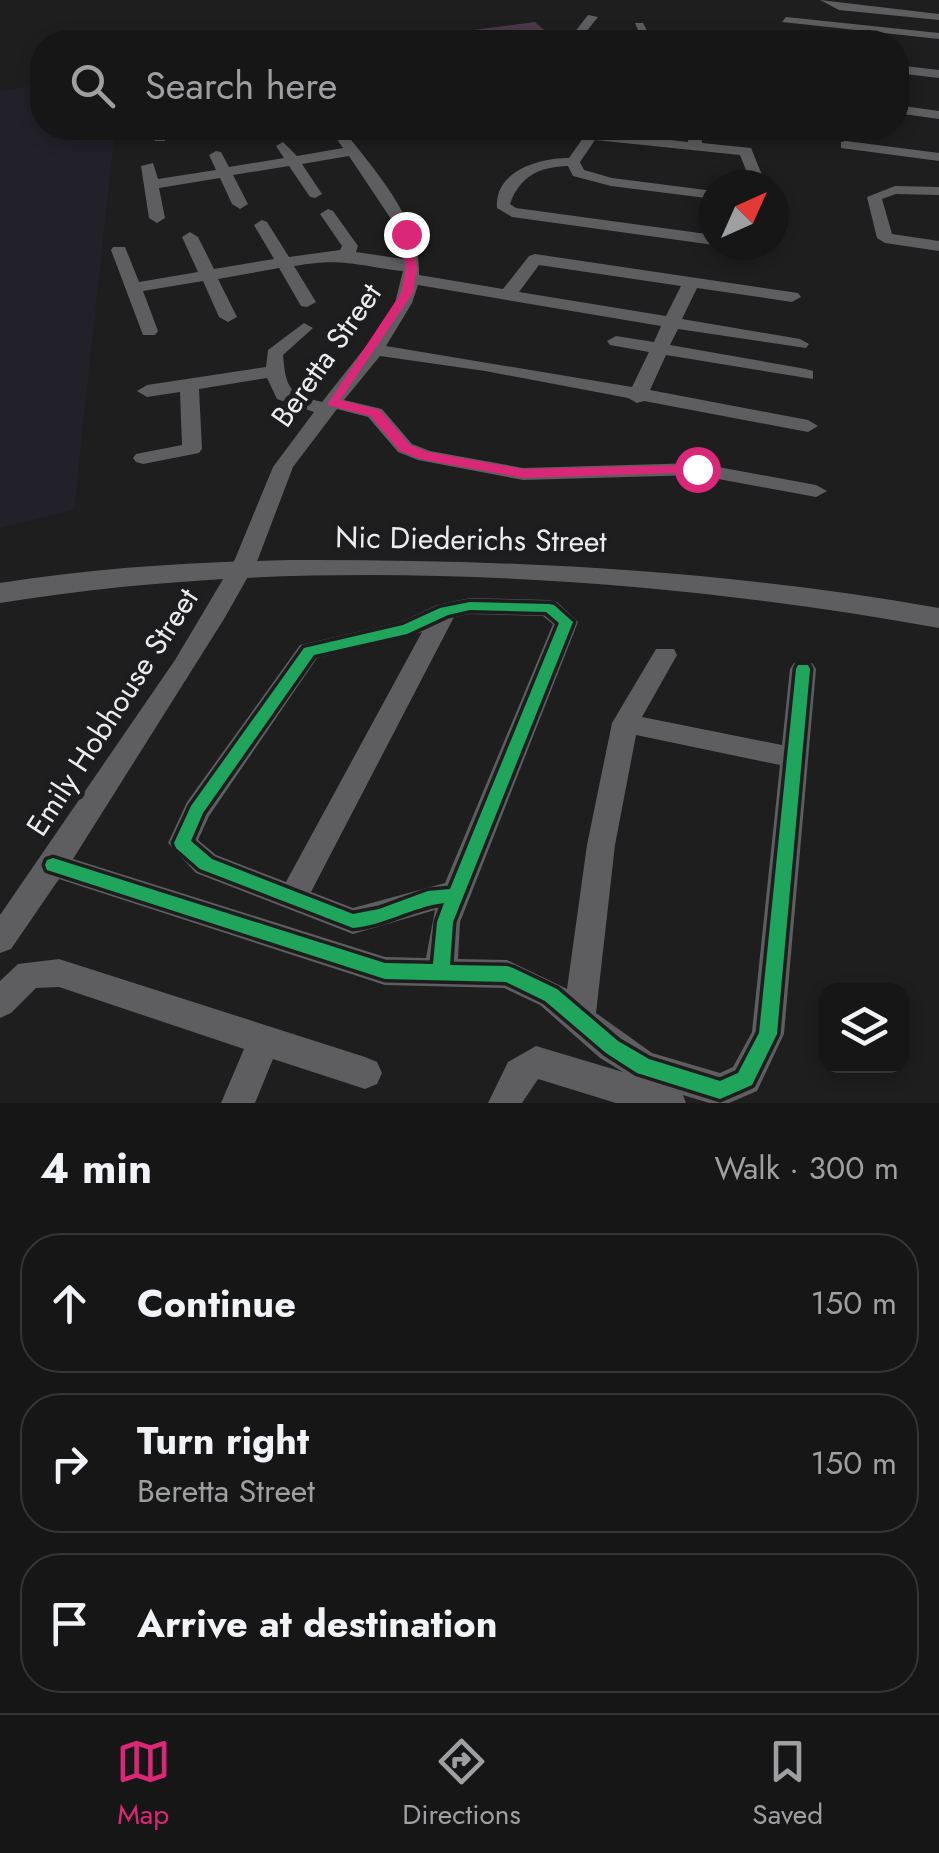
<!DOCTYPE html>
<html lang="en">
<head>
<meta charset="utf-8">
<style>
  body { margin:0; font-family:Jost,sans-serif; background:#232324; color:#f1f3f6 }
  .controls { position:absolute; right:30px; bottom:30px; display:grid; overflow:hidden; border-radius:20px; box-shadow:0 5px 15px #0003 }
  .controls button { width:90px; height:90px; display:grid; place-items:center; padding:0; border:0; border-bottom:2px solid #353536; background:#161617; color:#f1f3f6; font:50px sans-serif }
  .compass { position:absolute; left:699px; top:170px; width:90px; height:90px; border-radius:50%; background:#161617; box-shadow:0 5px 15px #0003; rotate:45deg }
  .stop { position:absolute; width:30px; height:30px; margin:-22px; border:8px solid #db2777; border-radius:50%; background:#fff }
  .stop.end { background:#db2777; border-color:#fff; box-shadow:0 2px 10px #0008 }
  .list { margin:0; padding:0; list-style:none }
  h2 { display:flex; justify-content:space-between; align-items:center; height:130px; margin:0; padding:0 40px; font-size:42px }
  h2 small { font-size:32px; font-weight:400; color:#9e9fa1 }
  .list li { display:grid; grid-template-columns:65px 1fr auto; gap:30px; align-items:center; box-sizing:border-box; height:140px; margin:0 20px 20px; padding:0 20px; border:2px solid #353536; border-radius:40px }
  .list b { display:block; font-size:38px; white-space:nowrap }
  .list p { margin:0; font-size:32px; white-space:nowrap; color:#9e9fa1 }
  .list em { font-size:32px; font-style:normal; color:#9e9fa1 }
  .icon { flex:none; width:55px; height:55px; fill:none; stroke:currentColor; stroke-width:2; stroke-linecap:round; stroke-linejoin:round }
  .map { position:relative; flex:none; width:939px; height:1103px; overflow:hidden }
  .search { position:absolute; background:#161617; box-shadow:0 5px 15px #0003; left:30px; right:30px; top:30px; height:110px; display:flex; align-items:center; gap:25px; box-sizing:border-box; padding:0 35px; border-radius:40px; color:#9e9fa1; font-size:38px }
  .sheet { height:610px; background:#161617 }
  nav { display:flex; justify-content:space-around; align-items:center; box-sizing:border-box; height:140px; border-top:2px solid #353536; background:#161617; font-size:28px; color:#9e9fa1 }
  nav a { display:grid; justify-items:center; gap:5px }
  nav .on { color:#db2777 }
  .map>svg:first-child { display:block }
  .built { fill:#222129 }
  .green { fill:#4a3948 }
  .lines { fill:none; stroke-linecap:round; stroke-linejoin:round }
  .minor { fill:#5e5d5f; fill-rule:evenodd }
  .tertiary { fill:#5e5d5f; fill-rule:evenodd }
  .cycleway-casing { stroke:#1d1d20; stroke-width:7 }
  .cycleway { fill:#20a55d; fill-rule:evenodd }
  .route { fill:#db2777 }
  .labels { text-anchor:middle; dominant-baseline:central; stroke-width:10; stroke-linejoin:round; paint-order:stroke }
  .street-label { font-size:30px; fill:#ecebee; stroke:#1d1d20 }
</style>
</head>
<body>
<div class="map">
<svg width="939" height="1103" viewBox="0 0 939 1103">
  <rect width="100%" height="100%" fill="#1e1e1f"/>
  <polygon class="built" points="42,85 42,128 115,128 74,510 0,528 0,91"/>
  <polygon class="green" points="535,22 558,42 451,42 442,34"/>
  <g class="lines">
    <g class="minor">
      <polygon points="820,0 939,14 939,20 839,10"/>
      <polygon points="588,15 598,17 578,42 567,42"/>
      <polygon points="786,17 939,33 939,39 782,22"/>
      <polygon points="635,23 643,23 653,42 643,42"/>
      <polygon points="896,65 939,70 939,78 896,73"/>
      <polygon points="896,105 939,111 939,119 896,113"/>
      <polygon points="151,128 163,128 165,141 155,141"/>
      <polygon points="202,128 215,128 220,135 208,138"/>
      <path d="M329,128h13c33,44 78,89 77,147l84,14 26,-33 6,-2 263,39 3,4 -9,5 -95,-14 -15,31 118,20 9,5 -3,4 -128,-19 -8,16 136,24 7,2v8l-147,-24 -16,35 158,30 10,6 -10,6 -164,-31 -7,2 -9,-5 -143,-27 -105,-15 -36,44 38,9 30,35 18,7 93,17 174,-5 119,22 11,6 -11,6 -119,-22 -174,5 -105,-20 -20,-8 -30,-35 -31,-8 -44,58 -35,92 -34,60 -151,240 312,98 41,1 9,-48 -82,24 -157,-61 -28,-30 19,-41 113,-157 101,-23 36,-17 33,-7 79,2 8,2 21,20 -118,300 -2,37 49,1 60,29 20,-144 25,-122 44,-74h18l3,6 -35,62 140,28 8,-76 4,-6h18l4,6 -32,365 -27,57 -28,12h-20l-26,-8 3,8h-70l-78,-24 -16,24h-34l20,-41 28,-16 87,26 -23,-14 -60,-53 -36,-17 -119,-3 -326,-106 -48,70 -11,4v-38l175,-255 60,-101 38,-92 41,-55 -37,-13 -10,-21 -68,11 3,60 -3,4 -56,11 -7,-2 -3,-4 3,-4 46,-9 -2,-53 -33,5 -10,-6 10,-6 119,-18 2,-17 36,-27 9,5 -30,27c3,34 6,39 39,47l60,-76 13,-23 8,-32c-46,-5 -60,-14 -109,-5l22,36 -9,5 -6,-1 -22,-38 -61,11 19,38 -9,5 -9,-5 -16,-36 -60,10 15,40 -3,4h-12l-32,-85 2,-3h12l14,35 59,-10 -16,-35 8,-5 8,5 16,32 60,-10 -20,-34 8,-5 5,2 22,35 51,-7 2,-4 -22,-32 8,-5 5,2 25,35 -2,6 47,7 -12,-40 -42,-63 -47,8 20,30 -7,4 -5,-1 -21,-31 -56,9 15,29 -8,5 -8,-5 -12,-26 -61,10 6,30 -8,5 -8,-5 -8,-52 12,-3 5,16 58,-9 -7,-15 7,-4 5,1 8,15 55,-9 -8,-12 7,-4 14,14 46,-8zM539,265l142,21 -15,30 -147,-24zM418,285l243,41 -7,16 -38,-6 -9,5 3,4 39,7 -17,35 -246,-41 26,-43zM470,614l73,2 10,8 -108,259 -92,25 -42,-16 143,-275zM422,632l-136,250 -70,-27 -18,-15 11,-24 108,-158zM636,735l144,30 -28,267 -19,35 -13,6 -68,-20 -56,-40 19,-168z"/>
      <path d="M590,128h12l-2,4 88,10 1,-14h12l1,15 49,5 15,37h-14l-12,-30 -145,-15 -15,22 4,8 28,8 102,13v8l-103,-13 -38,-10 -5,-10c-29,1 -48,10 -58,38l6,4 198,27v10l-202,-28 -15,-9c-3,-37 42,-50 72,-50z"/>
      <polygon points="846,141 939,153 939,161 841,148 841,142"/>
      <polygon points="895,186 939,187 939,195 896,194 882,199 892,234 939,241 939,251 885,243 877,238 867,197"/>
      <polygon points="59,959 365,1057 377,1062 382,1073 377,1084 365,1089 273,1059 255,1103 221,1103 244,1049 59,987 36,988 11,1013 0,1018 0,981 18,964"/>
    </g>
    <path class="tertiary" d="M289,560c219,-1 435,10 650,48v20c-296,-54 -641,-74 -939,-25v-20c96,-15 192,-21 289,-23z"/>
    <defs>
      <path id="cycleway" d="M470,602l79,2 5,1 19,17 -120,300 -3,43 57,1 6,2 44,21 61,52 31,18 71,22 18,-8 21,-40 37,-364 2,-4h10l2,4 -33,365 -25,51 -32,14 -83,-26 -31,-20 -61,-52 -39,-19 -121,-3 -338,-109 -2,-5 2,-5 6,-2 332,105 48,1 4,-42 7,-19c-32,4 -59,22 -91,25l-153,-59 -24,-21 -2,-5 17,-37 113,-158 99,-23 37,-17zM470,610l76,2 13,11 -109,266 -22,2 -49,18 -26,5 -141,-55 -21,-18 12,-28 111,-158 93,-21 41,-19z"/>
    </defs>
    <use href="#cycleway" class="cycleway-casing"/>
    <use href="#cycleway" class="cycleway"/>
  </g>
  <polygon class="route" points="406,230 411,234 417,268 413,293 340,400 380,410 410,445 428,452 523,469 697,465 705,469 703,472 523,478 420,459 400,451 370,416 327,405 401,293 406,268 400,234"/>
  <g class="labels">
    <g class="street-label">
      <text transform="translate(326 355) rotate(-55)">Beretta Street</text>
      <text transform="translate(471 539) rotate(1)">Nic Diederichs Street</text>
      <text transform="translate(112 712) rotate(-57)">Emily Hobhouse Street</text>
    </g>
  </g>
</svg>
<div class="controls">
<button><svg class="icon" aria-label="layers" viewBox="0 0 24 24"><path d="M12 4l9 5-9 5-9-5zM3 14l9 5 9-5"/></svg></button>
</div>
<svg class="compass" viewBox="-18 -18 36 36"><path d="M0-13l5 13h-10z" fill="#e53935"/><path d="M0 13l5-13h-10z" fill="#9e9fa1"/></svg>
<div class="stop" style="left:697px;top:469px"></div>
<div class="stop end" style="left:406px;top:234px"></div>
<div class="search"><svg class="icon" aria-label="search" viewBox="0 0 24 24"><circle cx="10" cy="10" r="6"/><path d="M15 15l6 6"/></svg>Search here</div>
</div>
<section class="sheet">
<h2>4 min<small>Walk · 300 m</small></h2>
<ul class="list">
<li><svg class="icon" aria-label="ahead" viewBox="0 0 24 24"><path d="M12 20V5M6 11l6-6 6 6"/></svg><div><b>Continue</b></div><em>150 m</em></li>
<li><svg class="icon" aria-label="right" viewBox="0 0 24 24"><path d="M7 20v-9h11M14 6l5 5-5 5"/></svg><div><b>Turn right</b><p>Beretta Street</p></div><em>150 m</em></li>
<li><svg class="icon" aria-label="arrive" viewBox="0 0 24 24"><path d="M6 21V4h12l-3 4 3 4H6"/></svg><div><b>Arrive at destination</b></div></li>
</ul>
</section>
<nav>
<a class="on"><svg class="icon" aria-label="map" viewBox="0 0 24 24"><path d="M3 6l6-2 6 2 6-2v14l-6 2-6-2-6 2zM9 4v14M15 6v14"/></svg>Map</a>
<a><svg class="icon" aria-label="directions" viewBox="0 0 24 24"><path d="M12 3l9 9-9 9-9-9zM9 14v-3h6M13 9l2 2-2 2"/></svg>Directions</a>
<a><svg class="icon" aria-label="saved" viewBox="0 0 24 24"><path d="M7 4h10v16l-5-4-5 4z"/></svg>Saved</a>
</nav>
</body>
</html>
